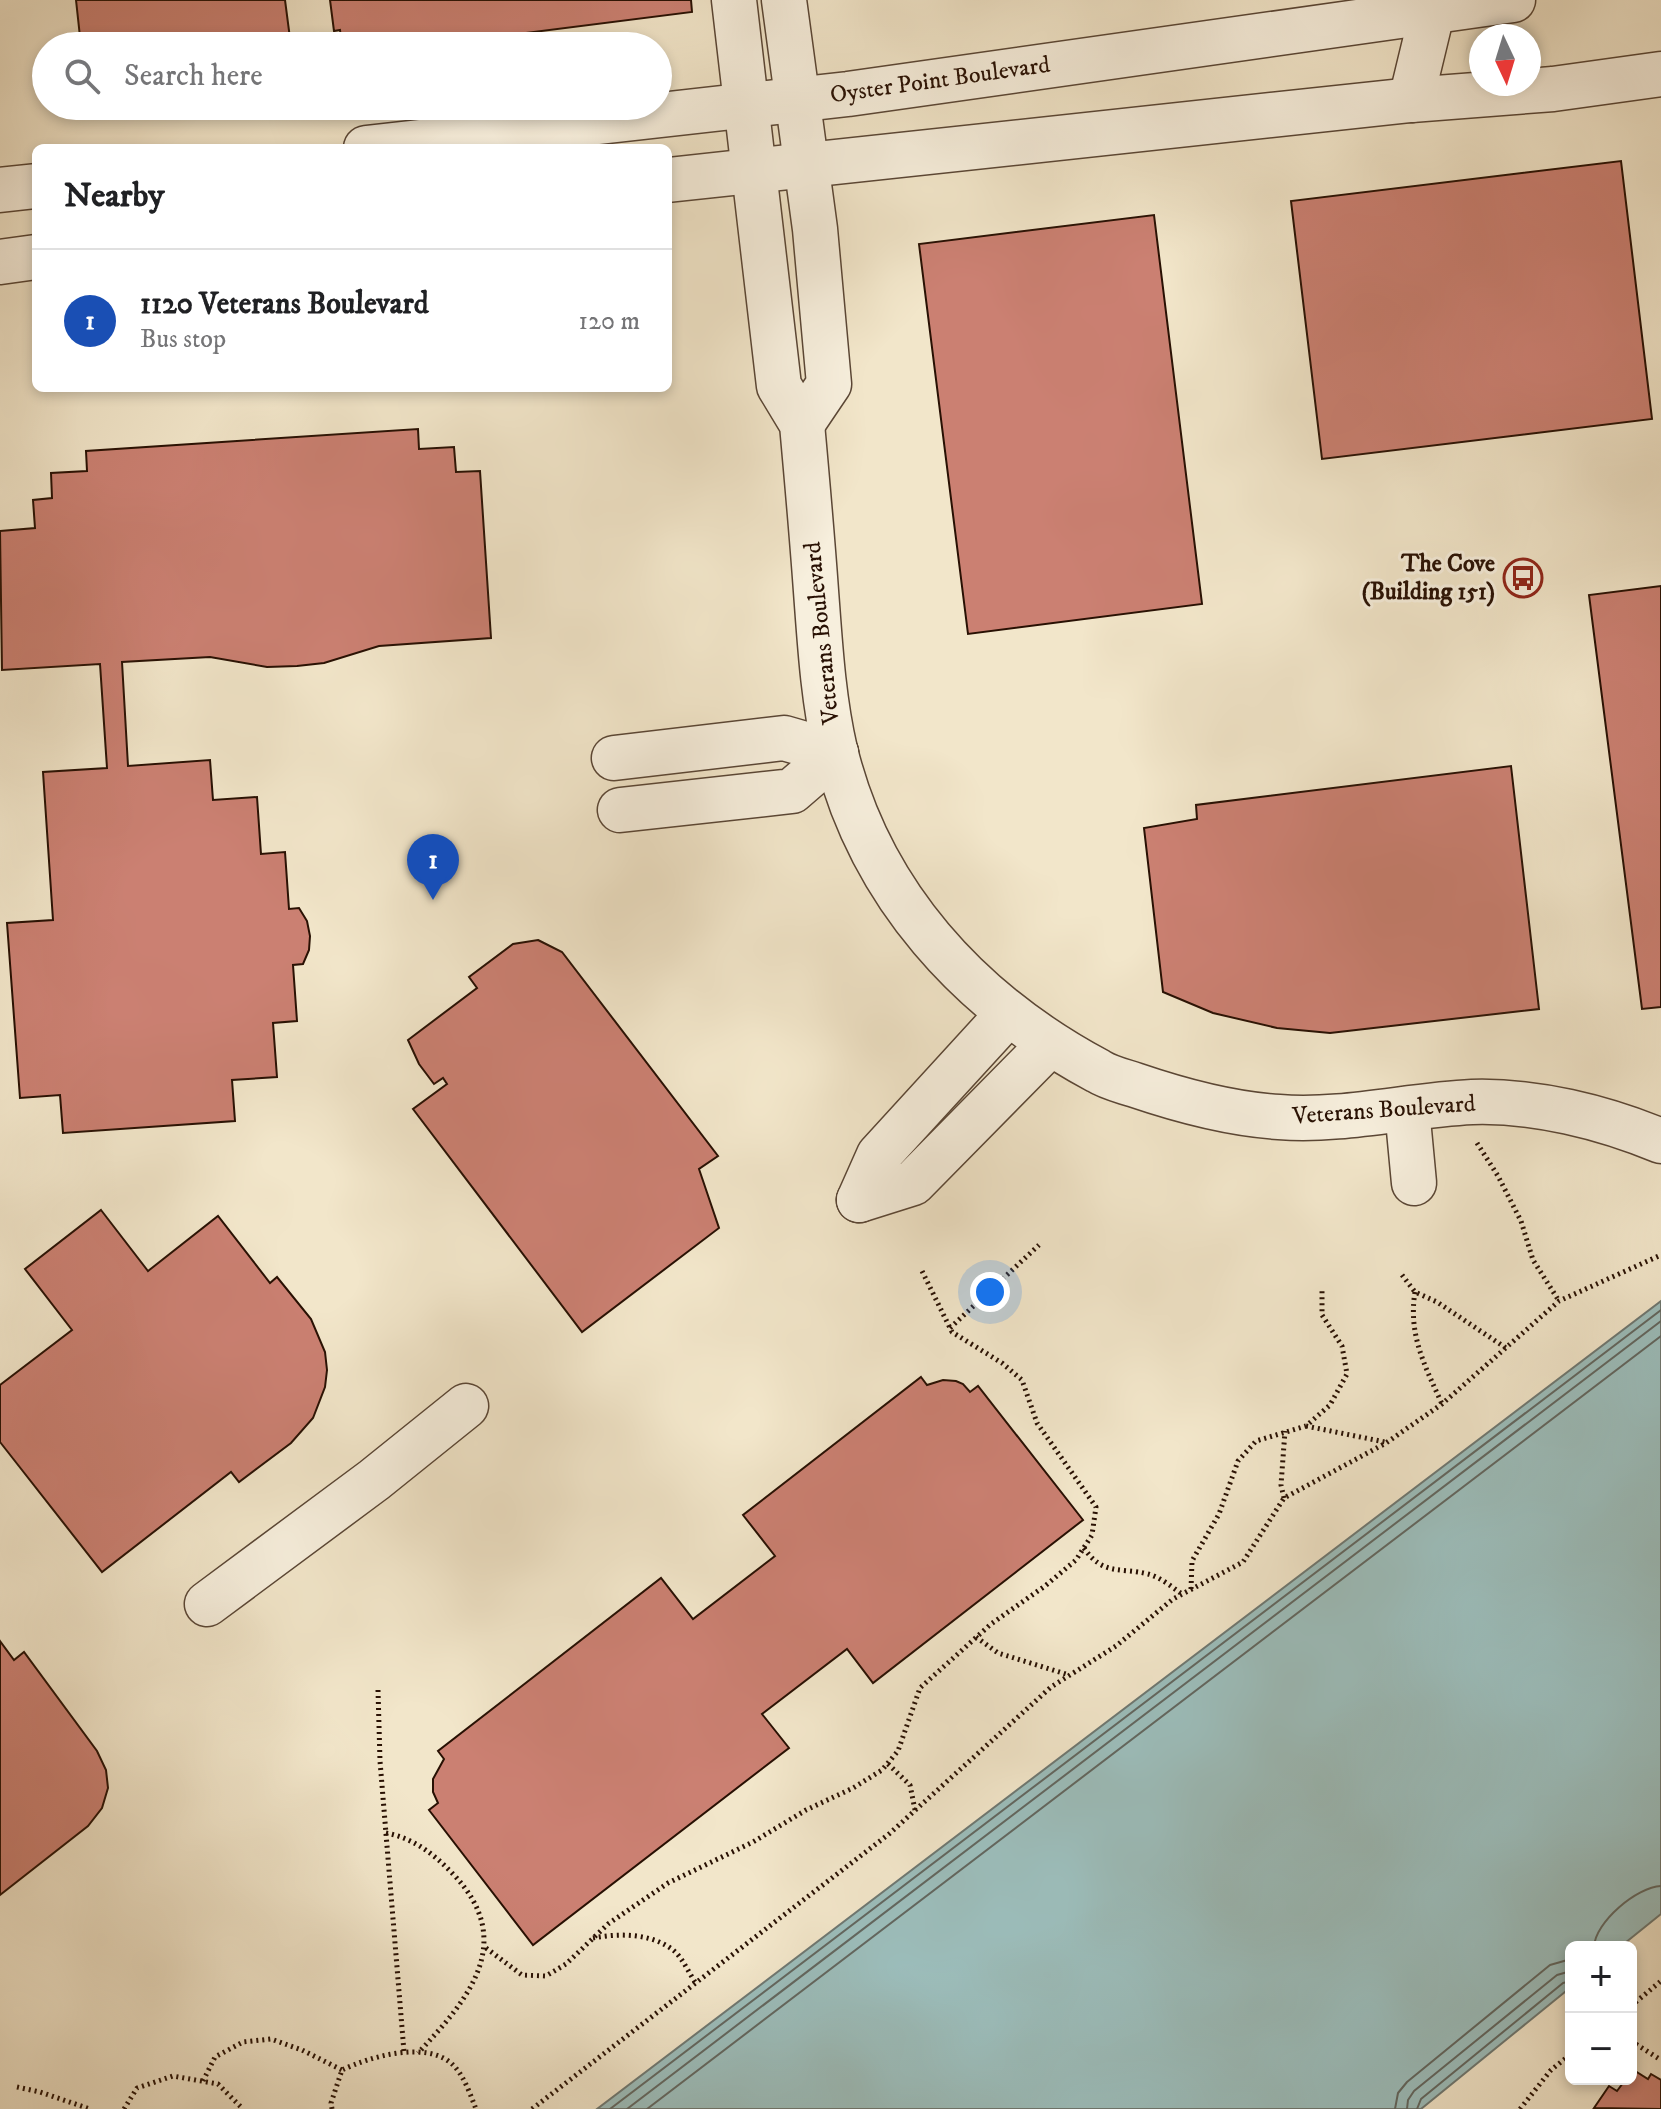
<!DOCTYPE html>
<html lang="en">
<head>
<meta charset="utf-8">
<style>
  body { margin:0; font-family:"IM FELL DW Pica",serif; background:#f6f6f6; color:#202124 }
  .controls { position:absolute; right:24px; bottom:24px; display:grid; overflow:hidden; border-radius:12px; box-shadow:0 4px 12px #0003 }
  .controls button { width:72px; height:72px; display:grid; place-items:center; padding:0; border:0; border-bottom:2px solid #e0e0e0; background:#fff; color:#202124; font:40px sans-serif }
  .compass { position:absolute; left:1469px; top:24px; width:72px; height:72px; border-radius:50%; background:#fff; box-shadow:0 4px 12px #0003; rotate:176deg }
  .you { position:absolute; left:990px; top:1292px; width:28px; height:28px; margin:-20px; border:6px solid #fff; border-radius:50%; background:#1a73e8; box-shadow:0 0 0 12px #1a73e833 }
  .badge { display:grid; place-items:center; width:52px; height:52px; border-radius:50%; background:#2563eb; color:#fff; font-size:26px; font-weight:700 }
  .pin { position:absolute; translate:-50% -66px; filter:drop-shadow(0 2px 4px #0008) }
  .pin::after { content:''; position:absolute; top:42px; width:28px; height:24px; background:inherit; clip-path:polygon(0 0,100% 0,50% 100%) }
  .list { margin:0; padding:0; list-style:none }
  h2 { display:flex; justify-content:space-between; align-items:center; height:104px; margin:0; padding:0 32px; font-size:34px }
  h2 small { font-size:26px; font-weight:400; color:#757577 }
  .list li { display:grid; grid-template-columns:52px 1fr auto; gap:24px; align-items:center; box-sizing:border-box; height:144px; padding:0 32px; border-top:2px solid #e0e0e0 }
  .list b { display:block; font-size:30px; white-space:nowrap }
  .list p { margin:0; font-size:26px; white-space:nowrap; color:#757577 }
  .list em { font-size:26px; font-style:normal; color:#757577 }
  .icon { flex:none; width:44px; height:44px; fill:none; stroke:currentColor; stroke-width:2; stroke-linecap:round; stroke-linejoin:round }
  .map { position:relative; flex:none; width:1661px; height:2109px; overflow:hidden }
  .search { position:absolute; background:#fff; box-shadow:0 4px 12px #0003; left:32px; top:32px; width:640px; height:88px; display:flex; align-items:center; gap:20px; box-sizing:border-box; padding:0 28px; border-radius:44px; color:#757577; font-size:30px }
  .panel { position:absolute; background:#fff; box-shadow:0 4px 12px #0003; left:32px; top:144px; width:640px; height:248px; border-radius:12px }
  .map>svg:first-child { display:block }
  .water { fill:#9cbebc; stroke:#6e7872; stroke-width:2 }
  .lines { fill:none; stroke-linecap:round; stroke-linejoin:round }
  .shore { stroke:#626760; stroke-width:2 }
  .building { fill:#cb8072; stroke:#281003; stroke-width:2 }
  .minor-casing { stroke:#5a4635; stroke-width:47 }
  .path { stroke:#281003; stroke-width:5; stroke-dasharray:2 4; stroke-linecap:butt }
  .minor { stroke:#f7efdd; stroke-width:44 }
  .labels { text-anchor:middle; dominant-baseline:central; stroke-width:6; stroke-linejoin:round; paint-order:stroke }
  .street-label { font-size:24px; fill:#281003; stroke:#f7efdd }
  .poi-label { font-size:24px; font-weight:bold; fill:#281003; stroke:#f7efdd; text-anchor:end }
</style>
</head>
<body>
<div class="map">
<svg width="1661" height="2109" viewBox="0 0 1661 2109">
  <rect width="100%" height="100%" fill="#f2e6ca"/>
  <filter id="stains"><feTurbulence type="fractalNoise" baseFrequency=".0025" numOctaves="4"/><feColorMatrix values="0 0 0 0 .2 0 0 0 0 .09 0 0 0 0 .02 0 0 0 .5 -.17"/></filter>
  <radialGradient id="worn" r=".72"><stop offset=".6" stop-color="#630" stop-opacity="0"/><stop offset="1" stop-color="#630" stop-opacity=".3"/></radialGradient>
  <polygon class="water" points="1661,1301 1661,1914 1620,1947 1571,1947 1571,1987 1421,2109 597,2109"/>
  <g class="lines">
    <g class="shore">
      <path d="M1594,1947c1,-25 43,-60 67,-61"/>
      <polyline points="610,2109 1661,1310"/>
      <polyline points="627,2109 1661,1321"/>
      <polyline points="647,2109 1661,1336"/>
      <polyline points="1395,2109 1398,2093 1407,2082 1550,1965 1571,1959"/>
      <polyline points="1407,2109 1408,2100 1414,2091 1557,1975 1571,1971"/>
      <polyline points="1417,2109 1421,2099 1563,1983 1571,1981"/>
    </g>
  </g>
  <g class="building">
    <polygon points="76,0 285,0 291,46 81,46"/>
    <polygon points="330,0 691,0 692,12 424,46 342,46 340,30 334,31"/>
    <polygon points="1621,161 1652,419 1322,459 1291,201"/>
    <polygon points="1154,215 1202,604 968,634 919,244"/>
    <polygon points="418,429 419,449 454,447 456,472 480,471 491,638 379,646 324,663 297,666 267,667 210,657 122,662 128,766 210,760 213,800 257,797 261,854 285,852 289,909 299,908 307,921 310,936 309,950 303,964 293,965 297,1021 273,1023 277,1077 232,1080 235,1121 63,1133 60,1095 20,1098 7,923 53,920 43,772 107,768 100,664 2,670 0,531 35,528 33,500 52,498 51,473 87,471 86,451"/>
    <polygon points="1661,586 1661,1007 1642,1009 1589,595"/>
    <polygon points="1511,766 1539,1009 1330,1033 1277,1028 1213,1013 1163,992 1144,828 1197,819 1196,805"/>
    <polygon points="538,940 562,952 718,1156 699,1169 719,1228 582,1332 413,1109 447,1084 443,1078 434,1084 419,1064 408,1040 477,988 469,977 513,944"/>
    <polygon points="101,1210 148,1271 218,1216 270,1283 277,1277 311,1319 325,1352 327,1370 325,1387 313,1418 291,1443 239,1482 231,1472 102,1572 0,1442 0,1385 72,1330 25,1269"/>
    <polygon points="921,1377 927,1385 943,1380 956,1381 963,1384 970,1392 978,1386 1083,1520 873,1683 847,1649 762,1714 789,1748 533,1945 429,1810 438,1803 433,1792 433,1779 444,1759 438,1751 661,1578 693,1619 775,1556 743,1515"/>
    <polygon points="0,1641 14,1660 24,1652 97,1751 106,1770 108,1788 102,1808 88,1826 0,1895"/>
    <polygon points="1632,2069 1648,2079 1651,2074 1661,2080 1661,2109 1594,2108 1609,2086 1617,2091 1626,2079 1631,2079"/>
  </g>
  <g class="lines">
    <defs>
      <g id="minor">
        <path d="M734,0l45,386 23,38c5,55 10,111 14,167 4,53 7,107 19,159 35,144 134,252 263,321 11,7 25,10 37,14 47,16 95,29 144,32 64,5 129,-12 193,-15 63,-2 131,15 189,39"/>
        <polyline points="784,0 815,229 829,384 802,424"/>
        <polyline points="1411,100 1432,13 1431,0"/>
        <polyline points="366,148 848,94 1513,0"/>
        <polyline points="668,180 1411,100 1553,89 1661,74"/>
        <polyline points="0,190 36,186"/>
        <polyline points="0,262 36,257"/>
        <polyline points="614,758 784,738 836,753"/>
        <polyline points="620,810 792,791 836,753"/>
        <polyline points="1407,1109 1414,1183"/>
        <polyline points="859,1200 913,1183 1049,1045"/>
        <polyline points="859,1200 879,1155 1008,1014"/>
        <polyline points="207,1604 374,1480 466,1406"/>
      </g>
    </defs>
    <use href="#minor" class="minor-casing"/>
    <g class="path">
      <polyline points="1477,1143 1498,1176 1521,1221 1533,1260 1559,1301"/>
      <polyline points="1402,1275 1415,1292 1437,1302 1506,1348"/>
      <path d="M1415,1292c-7,43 10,74 27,112"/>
      <polyline points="950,1328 1039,1245"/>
      <polyline points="1306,1426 1385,1442"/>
      <polyline points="1284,1498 1281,1485 1285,1431"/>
      <path d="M1084,1548c19,28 36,19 64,26 12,3 24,13 34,20"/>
      <polyline points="1191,1589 1192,1561 1219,1514 1238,1461 1256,1441 1306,1426 1330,1405 1347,1374 1342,1346 1322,1315 1322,1290"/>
      <polyline points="976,1637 998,1653 1069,1675"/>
      <polyline points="378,1690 380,1761 404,2052"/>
      <polyline points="888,1764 910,1785 915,1810"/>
      <path d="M386,1833c27,5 48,21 67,41 64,67 17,124 -35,179"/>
      <path d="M593,1938c26,-5 58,-5 80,12 9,7 16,23 22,32"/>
      <polyline points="486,1948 522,1975 546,1976 566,1964 608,1924 668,1883 753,1842 806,1810 853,1788 882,1770 898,1751 920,1688 991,1624 1045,1586 1076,1560 1092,1535 1096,1507 1037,1423 1022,1380 1002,1363 952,1332 921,1269"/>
      <polyline points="1631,2006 1661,1981"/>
      <polyline points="1631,2041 1661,2060"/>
      <polyline points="203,2081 215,2057 243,2042 271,2039 302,2050 342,2070"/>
      <polyline points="17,2087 40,2092 90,2109"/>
      <polyline points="124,2109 137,2088 173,2076 218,2084 243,2109"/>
      <path d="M332,2109l-1,-6 11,-33c27,-13 84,-30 110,-6 12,11 18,30 24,45"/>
      <polyline points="532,2109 889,1834 1051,1687 1116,1646 1173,1599 1243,1562 1284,1498 1386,1443 1442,1404 1559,1301 1661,1255"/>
      <polyline points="1520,2109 1551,2070 1571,2054"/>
    </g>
    <use href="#minor" class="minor"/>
  </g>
  <defs>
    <symbol id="bus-ring" viewBox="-11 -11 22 22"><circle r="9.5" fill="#f7efdd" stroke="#8f2418" stroke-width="1.5"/><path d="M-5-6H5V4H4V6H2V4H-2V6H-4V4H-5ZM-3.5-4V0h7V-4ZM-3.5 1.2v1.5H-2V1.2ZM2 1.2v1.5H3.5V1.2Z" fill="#8f2418"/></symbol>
  </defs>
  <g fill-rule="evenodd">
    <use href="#bus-ring" x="1501" y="556" width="44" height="44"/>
  </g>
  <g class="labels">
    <g class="street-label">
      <text transform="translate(940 80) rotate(-8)">Oyster Point Boulevard</text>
      <text transform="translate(822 633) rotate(-96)">Veterans Boulevard</text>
      <text transform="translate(1384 1110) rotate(-4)">Veterans Boulevard</text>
    </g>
    <g class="poi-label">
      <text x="1495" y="564">The Cove<tspan x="1495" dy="28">(Building 151)</tspan></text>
    </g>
  </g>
  <rect width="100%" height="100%" filter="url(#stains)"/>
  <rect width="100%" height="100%" fill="url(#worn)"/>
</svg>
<div class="controls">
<button>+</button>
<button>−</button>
</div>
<svg class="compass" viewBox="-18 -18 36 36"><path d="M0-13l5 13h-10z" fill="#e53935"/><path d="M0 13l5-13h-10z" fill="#757577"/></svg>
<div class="you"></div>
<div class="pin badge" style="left:433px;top:900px;background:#1a4fb4">1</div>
<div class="search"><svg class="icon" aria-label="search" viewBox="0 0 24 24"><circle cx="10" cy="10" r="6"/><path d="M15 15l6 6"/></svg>Search here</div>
<section class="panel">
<h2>Nearby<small></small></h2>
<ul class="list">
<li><span class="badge" style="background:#1a4fb4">1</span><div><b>1120 Veterans Boulevard</b><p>Bus stop</p></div><em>120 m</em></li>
</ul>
</section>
</div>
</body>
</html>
